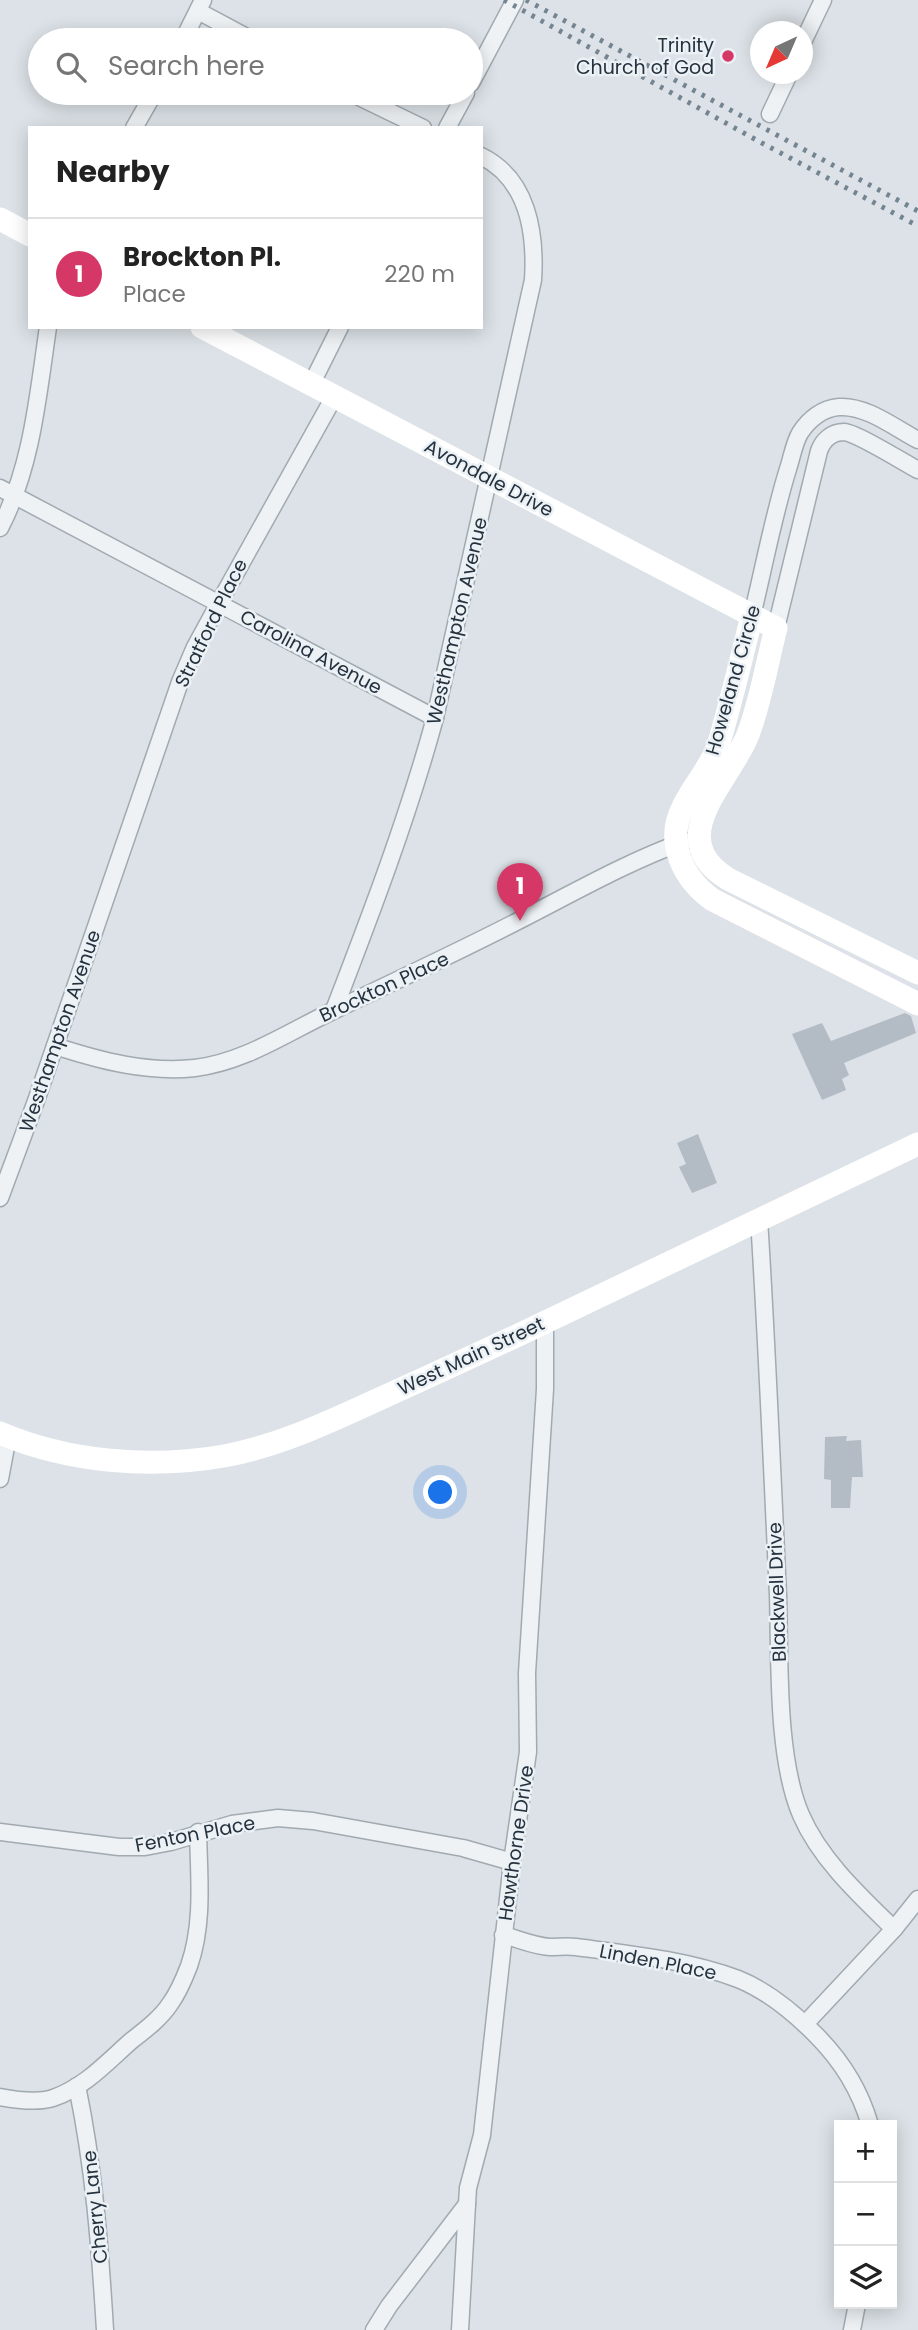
<!DOCTYPE html>
<html lang="en">
<head>
<meta charset="utf-8">
<style>
  body { margin:0; font-family:Poppins,sans-serif; background:#f2f2f2; color:#222 }
  .controls { position:absolute; right:21px; bottom:21px; display:grid; overflow:hidden; border-radius:0px; box-shadow:0 4px 18px #0003 }
  .controls button { width:63px; height:63px; display:grid; place-items:center; padding:0; border:0; border-bottom:2px solid #e0e0e0; background:#fff; color:#222; font:35px sans-serif }
  .compass { position:absolute; left:750px; top:21px; width:63px; height:63px; border-radius:50%; background:#fff; box-shadow:0 4px 18px #0003; rotate:224deg }
  .you { position:absolute; left:441px; top:1493px; width:24px; height:24px; margin:-18px; border:5px solid #fff; border-radius:50%; background:#1a73e8; box-shadow:0 0 0 10px #1a73e833 }
  .badge { display:grid; place-items:center; width:46px; height:46px; border-radius:50%; background:#d53767; color:#fff; font-size:23px; font-weight:700 }
  .pin { position:absolute; translate:-50% -58px; filter:drop-shadow(0 2px 4px #0008) }
  .pin::after { content:''; position:absolute; top:37px; width:24px; height:21px; background:inherit; clip-path:polygon(0 0,100% 0,50% 100%) }
  .list { margin:0; padding:0; list-style:none }
  h2 { display:flex; justify-content:space-between; align-items:center; height:91px; margin:0; padding:0 28px; font-size:30px }
  h2 small { font-size:23px; font-weight:400; color:#767676 }
  .list li { display:grid; grid-template-columns:46px 1fr auto; gap:21px; align-items:center; box-sizing:border-box; height:112px; padding:0 28px; border-top:2px solid #e0e0e0 }
  .list b { display:block; font-size:26px; white-space:nowrap }
  .list p { margin:0; font-size:23px; white-space:nowrap; color:#767676 }
  .list em { font-size:23px; font-style:normal; color:#767676 }
  .icon { flex:none; width:38px; height:38px; fill:none; stroke:currentColor; stroke-width:2; stroke-linecap:round; stroke-linejoin:round }
  .map { position:relative; flex:none; width:918px; height:2330px; overflow:hidden }
  .search { position:absolute; background:#fff; box-shadow:0 4px 18px #0003; left:28px; top:28px; width:455px; height:77px; display:flex; align-items:center; gap:18px; box-sizing:border-box; padding:0 24px; border-radius:38px; color:#767676; font-size:26px }
  .panel { position:absolute; background:#fff; box-shadow:0 4px 18px #0003; left:28px; top:126px; width:455px; height:203px; border-radius:0px }
  .map>svg:first-child { display:block }
  .building { fill:#b3bcc4 }
  .lines { fill:none; stroke-linecap:round; stroke-linejoin:round }
  .street-casing { stroke:#a1aab1; stroke-width:19 }
  .street { stroke:#eef2f5; stroke-width:16 }
  .secondary { stroke:#fff; stroke-width:23 }
  .rail { stroke:#748491; stroke-width:5; stroke-dasharray:3.5 7; stroke-linecap:butt }
  .poi-dot { fill:#d53767; stroke:#ebf1f5; stroke-width:2.5 }
  .labels { text-anchor:middle; dominant-baseline:central; stroke-width:5; stroke-linejoin:round; paint-order:stroke }
  .poi-label { font-size:19px; fill:#25323e; stroke:#ebf1f5; text-anchor:end }
  .street-label { font-size:19px; fill:#25323e; stroke:#ebf1f5 }
</style>
</head>
<body>
<div class="map">
<svg width="918" height="2330" viewBox="0 0 918 2330">
  <rect width="100%" height="100%" fill="#dce2e7"/>
  <g class="building">
    <polygon points="905,1013 911,1016 916,1033 844,1063 849,1075 842,1079 846,1090 822,1100 792,1034 822,1023 831,1041"/>
    <polygon points="698,1134 717,1183 692,1193 679,1167 686,1164 677,1143"/>
    <polygon points="847,1436 846,1441 861,1440 863,1477 852,1477 850,1508 831,1508 831,1480 824,1479 825,1437"/>
  </g>
  <g class="lines">
    <defs>
      <g id="street">
        <polyline points="198,11 252,40"/>
        <polyline points="183,40 203,0"/>
        <polyline points="802,44 823,0"/>
        <polyline points="471,83 515,0"/>
        <polyline points="351,93 423,128"/>
        <polyline points="770,114 789,74"/>
        <polyline points="134,128 154,93"/>
        <polyline points="447,128 466,93"/>
        <polyline points="311,385 340,327"/>
        <polyline points="0,488 435,718"/>
        <path d="M0,528c32,-61 38,-133 48,-201"/>
        <path d="M752,616c12,-49 21,-99 36,-147 4,-12 6,-26 12,-36 9,-14 23,-25 39,-26 27,-2 56,21 79,33"/>
        <path d="M776,628l43,-177c4,-11 13,-19 25,-19 13,1 59,30 74,38"/>
        <path d="M334,1010c37,-96 74,-193 101,-292l98,-438c3,-47 -5,-101 -52,-124"/>
        <path d="M55,1046c46,15 92,27 140,22 51,-6 96,-38 142,-59 60,-29 121,-57 181,-88 55,-28 109,-59 167,-80"/>
        <polyline points="0,1198 36,1101 180,682 195,647 219,603 334,397"/>
        <path d="M759,1219c8,125 13,250 19,376 2,63 -2,162 23,220 19,44 58,80 93,114"/>
        <polyline points="0,1479 8,1436"/>
        <polyline points="0,1832 119,1847 145,1847 171,1842 232,1824 278,1818 313,1821 463,1848 512,1862"/>
        <path d="M503,1935c16,4 30,11 47,12 9,0 17,-1 26,0 53,7 112,13 162,32 30,12 56,34 78,56 25,25 44,55 54,90"/>
        <polyline points="805,2024 894,1929 918,1899"/>
        <path d="M77,2086c17,81 23,161 28,244"/>
        <path d="M0,2097c16,3 38,6 53,1 32,-11 54,-36 78,-57 14,-11 29,-22 39,-37 8,-11 14,-25 19,-38 15,-43 10,-89 9,-134"/>
        <polyline points="374,2330 389,2306 467,2204 468,2188 482,2135 512,1862 528,1752 527,1673 545,1389 545,1322"/>
        <polyline points="460,2330 467,2204"/>
        <polyline points="852,2330 857,2304"/>
      </g>
    </defs>
    <use href="#street" class="street-casing"/>
    <use href="#street" class="street"/>
    <g class="secondary">
      <polyline points="0,219 30,235"/>
      <path d="M202,327l574,301c-9,35 -15,71 -27,104 -17,48 -89,105 -21,147l190,94"/>
      <path d="M752,616c-11,43 -21,87 -34,130 -8,22 -25,40 -35,61 -18,35 0,72 30,93l205,104"/>
      <path d="M0,1433c68,29 151,36 224,23 54,-10 103,-33 153,-56 45,-20 90,-41 135,-62 135,-65 270,-130 406,-194"/>
    </g>
    <g class="rail">
      <polyline points="504,0 760,142 918,226"/>
      <polyline points="526,0 918,211"/>
    </g>
  </g>
  <circle class="poi-dot" cx="728" cy="56" r="7"/>
  <g class="labels">
    <g class="poi-label">
      <text x="714" y="45">Trinity<tspan x="714" dy="22">Church of God</tspan></text>
    </g>
    <g class="street-label">
      <text transform="translate(489 478) rotate(28)">Avondale Drive</text>
      <text transform="translate(457 621) rotate(-77)">Westhampton Avenue</text>
      <text transform="translate(211 623) rotate(-64)">Stratford Place</text>
      <text transform="translate(311 652) rotate(28)">Carolina Avenue</text>
      <text transform="translate(733 680) rotate(-74)">Howeland Circle</text>
      <text transform="translate(384 987) rotate(-25)">Brockton Place</text>
      <text transform="translate(60 1031) rotate(-71)">Westhampton Avenue</text>
      <text transform="translate(471 1356) rotate(-25)">West Main Street</text>
      <text transform="translate(777 1592) rotate(-92)">Blackwell Drive</text>
      <text transform="translate(195 1834) rotate(-11)">Fenton Place</text>
      <text transform="translate(516 1843) rotate(-82)">Hawthorne Drive</text>
      <text transform="translate(658 1962) rotate(11)">Linden Place</text>
      <text transform="translate(95 2207) rotate(-96)">Cherry Lane</text>
    </g>
  </g>
</svg>
<div class="controls">
<button>+</button>
<button>−</button>
<button><svg class="icon" aria-label="layers" viewBox="0 0 24 24"><path d="M12 4l9 5-9 5-9-5zM3 14l9 5 9-5"/></svg></button>
</div>
<svg class="compass" viewBox="-18 -18 36 36"><path d="M0-13l5 13h-10z" fill="#e53935"/><path d="M0 13l5-13h-10z" fill="#767676"/></svg>
<div class="you"></div>
<div class="pin badge" style="left:520px;top:921px">1</div>
<div class="search"><svg class="icon" aria-label="search" viewBox="0 0 24 24"><circle cx="10" cy="10" r="6"/><path d="M15 15l6 6"/></svg>Search here</div>
<section class="panel">
<h2>Nearby<small></small></h2>
<ul class="list">
<li><span class="badge">1</span><div><b>Brockton Pl.</b><p>Place</p></div><em>220 m</em></li>
</ul>
</section>
</div>
</body>
</html>
